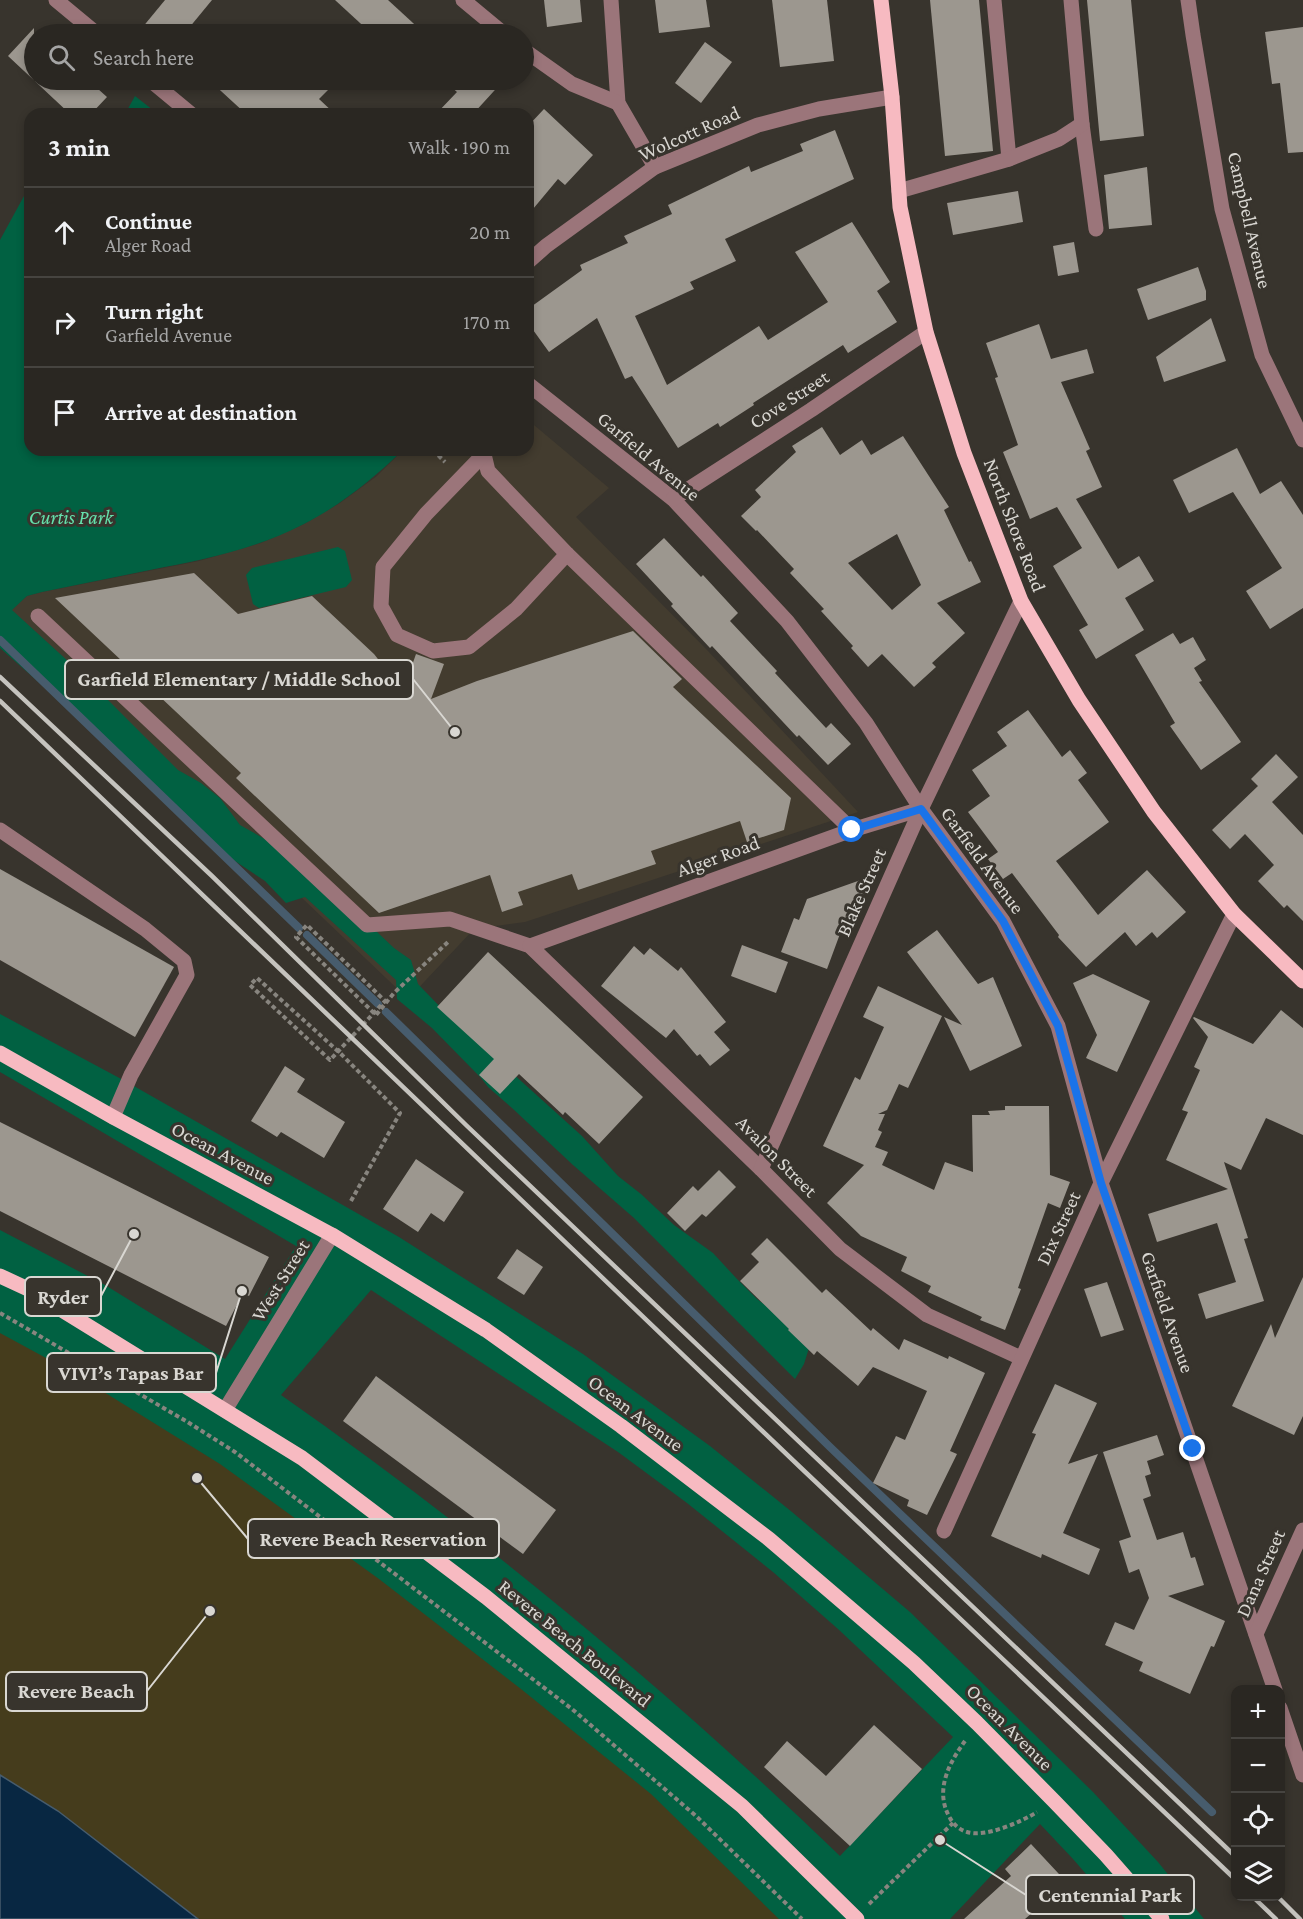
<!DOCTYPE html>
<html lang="en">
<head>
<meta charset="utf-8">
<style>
  body { margin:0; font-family:"Crimson Pro",serif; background:#322f2a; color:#f1f3f6 }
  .controls { position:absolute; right:18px; bottom:18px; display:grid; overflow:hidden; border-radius:12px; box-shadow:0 3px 9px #0003 }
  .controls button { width:54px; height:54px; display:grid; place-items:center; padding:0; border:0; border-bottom:2px solid #464440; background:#2a2722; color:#f1f3f6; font:30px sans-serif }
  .stop { position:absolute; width:18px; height:18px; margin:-14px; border:4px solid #1a73e8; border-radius:50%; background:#fff }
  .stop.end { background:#1a73e8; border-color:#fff; box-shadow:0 2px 6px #0008 }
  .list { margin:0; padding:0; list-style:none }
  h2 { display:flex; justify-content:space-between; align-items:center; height:78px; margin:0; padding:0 24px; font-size:26px }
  h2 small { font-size:20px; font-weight:400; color:#a5a5a5 }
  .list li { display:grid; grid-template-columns:39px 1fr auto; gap:18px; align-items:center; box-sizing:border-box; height:90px; padding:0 24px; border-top:2px solid #464440 }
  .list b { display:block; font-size:22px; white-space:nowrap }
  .list p { margin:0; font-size:20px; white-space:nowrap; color:#a5a5a5 }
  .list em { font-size:20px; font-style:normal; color:#a5a5a5 }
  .icon { flex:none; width:33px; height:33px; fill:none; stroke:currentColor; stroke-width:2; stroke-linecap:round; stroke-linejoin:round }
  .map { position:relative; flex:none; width:1303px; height:1919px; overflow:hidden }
  .search { position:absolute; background:#2a2722; box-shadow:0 3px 9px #0003; left:24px; top:24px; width:510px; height:66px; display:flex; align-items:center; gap:15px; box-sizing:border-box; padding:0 21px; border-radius:33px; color:#a5a5a5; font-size:22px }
  .panel { position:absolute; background:#2a2722; box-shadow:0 3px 9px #0003; left:24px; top:108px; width:510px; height:348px; border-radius:18px }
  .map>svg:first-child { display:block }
  .built { fill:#433c2f }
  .green { fill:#016142; fill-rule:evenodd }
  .sand { fill:#453c1c }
  .water { fill:#082742; stroke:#475c6d; stroke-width:1.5 }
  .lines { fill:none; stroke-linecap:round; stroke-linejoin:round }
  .stream { stroke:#475c6d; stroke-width:8 }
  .building { fill:#9c978f; fill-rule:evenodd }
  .path { stroke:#88857f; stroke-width:4; stroke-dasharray:4.5 3; stroke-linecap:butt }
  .minor { stroke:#9b757a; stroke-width:15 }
  .major { stroke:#f7bac1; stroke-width:15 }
  .rail { stroke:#c5c3be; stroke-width:4.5 }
  .route { stroke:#1a73e8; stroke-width:8 }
  .labels { text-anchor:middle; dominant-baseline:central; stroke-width:6; stroke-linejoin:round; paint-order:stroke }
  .street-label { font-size:20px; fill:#d9d7d2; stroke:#38342d }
  .park-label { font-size:20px; font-style:italic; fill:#65e0ab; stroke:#38342d }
  .leader { fill:none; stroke:#d9d7d2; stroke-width:2 }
  .callout-dot { fill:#d9d7d2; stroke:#38342d; stroke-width:2 }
  .callout { fill:#38342d; stroke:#d9d7d2; stroke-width:2 }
  .callout-label { font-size:21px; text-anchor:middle; font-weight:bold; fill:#d9d7d2 }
</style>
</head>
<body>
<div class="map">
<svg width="1303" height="1919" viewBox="0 0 1303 1919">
  <rect width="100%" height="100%" fill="#38342d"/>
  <polygon class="built" points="528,420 609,488 576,517 708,651 858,812 525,922 474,929 408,999 5,615 27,596 42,592 199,561 261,543 304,524 340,503 377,476 403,450 528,450"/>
  <g class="green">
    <polygon points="135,96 158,114 125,114"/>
    <path d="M30,185v265h373c-30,29 -62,55 -99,74 -48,25 -101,36 -154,46 -36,7 -72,15 -108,22l-15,4 -15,14 69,63 97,97 23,13 19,15 20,27 30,17 106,89 18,17 17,12 7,24 29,30 135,122 36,40 23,18 33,31 39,28 24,26 20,20 19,14 33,35 -5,16 -9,15 -161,-161 -61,-53 -61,-57 -24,-21 -7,-9 -49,-50 -35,-29 -1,-19 -91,-83 -19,6 -21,-22 -51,-34 -129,-124 -85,-75v-408z"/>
    <polygon points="338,547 345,551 352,580 346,587 259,608 253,604 246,575 252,568"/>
    <path d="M0,1014l125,67 274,156 184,117 127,92 82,66 118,100 183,180 65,70 46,57h-79l-52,-60 -33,-35 -90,95h-752l-140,-108 -58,-36v-545l105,55 120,74 71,-113 -296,-174zM371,1290l247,162 69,51 86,69 65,57 115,108 -113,119c-173,-167 -362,-323 -559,-461z"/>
  </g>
  <polygon class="sand" points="0,1333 70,1371 220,1464 379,1579 521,1689 651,1794 779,1919 198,1919 58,1811 0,1775"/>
  <polygon class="water" points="0,1775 58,1811 198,1919 0,1919"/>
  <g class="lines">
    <g class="stream">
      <polyline points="0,640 299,928"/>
      <polyline points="307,935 378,1004"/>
      <polyline points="386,1012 830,1447 1212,1812"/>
    </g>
  </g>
  <g class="building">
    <polygon points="165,0 212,0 184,34 137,34"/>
    <polygon points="335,0 388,0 425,34 372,34"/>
    <polygon points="544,0 580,0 582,22 547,27"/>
    <polygon points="655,0 706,0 710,27 659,33"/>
    <polygon points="772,0 827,0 834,61 780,67"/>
    <polygon points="930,0 979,0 993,151 945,156"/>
    <polygon points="1087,0 1131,0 1144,136 1100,141"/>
    <polygon points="1303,27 1303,152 1288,153 1280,83 1272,84 1265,32"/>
    <polygon points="34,28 34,80 88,80 107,97 91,114 70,114 8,56"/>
    <polygon points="705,42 732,62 701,103 675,83"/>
    <polygon points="209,80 338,80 319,99 335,114 246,114"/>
    <polygon points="443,80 504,80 473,114 436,114 457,92"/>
    <polygon points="544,109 593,155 565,185 558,179 528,215 528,126"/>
    <polygon points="835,130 854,179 725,239 736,261 690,282 694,289 635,316 667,385 759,326 768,340 828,302 795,252 852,222 890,282 877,291 897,322 848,353 843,345 753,403 754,405 720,427 718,423 678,448 632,376 625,379 597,318 549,352 528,323 528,309 582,270 580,265 628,243 624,236 672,214 668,205 749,166 751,172 803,151 800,144"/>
    <polygon points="1147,167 1152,225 1109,229 1104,175"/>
    <polygon points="1018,191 1023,222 953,235 947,203"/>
    <polygon points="1074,242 1079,272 1058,276 1053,246"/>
    <polygon points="1198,267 1206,291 1206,300 1148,320 1137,289"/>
    <polygon points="1211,318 1226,361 1164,382 1156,357"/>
    <polygon points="1039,324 1051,359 1087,349 1094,373 1061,382 1090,449 1086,451 1102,487 1076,499 1118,569 1139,556 1154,581 1125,598 1144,630 1096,659 1079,630 1088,625 1053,566 1082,548 1057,507 1030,519 1003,452 1018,445 995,378 998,377 986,343"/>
    <path d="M822,427l18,28 22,-15 9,15 32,-19 46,71 -5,3 25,52 2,-1 10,21 -44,21 28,30 -33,30 4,4 -22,20 -32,-33 -14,13 -17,-19 2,-2 -32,-35 3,-2 -34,-36 4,-4 -37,-39 -1,1 -15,-15 20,-19 -6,-7 41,-38 -4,-6zM897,534l24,51 -29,25 -44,-47z"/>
    <polygon points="1237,448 1260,494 1281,481 1303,515 1303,608 1270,629 1246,591 1282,568 1233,492 1189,513 1173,480"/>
    <polygon points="664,538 701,577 703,575 738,613 730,621 777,671 775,673 826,728 831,723 851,744 828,765 799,735 797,737 712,646 710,648 671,606 673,604 636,564"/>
    <polygon points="194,573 238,614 312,596 374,654 403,691 416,654 444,664 431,699 477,681 633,631 682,679 673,687 791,798 784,830 747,842 740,821 651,851 656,864 578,890 572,874 518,892 523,905 502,912 490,875 379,913 236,778 241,773 55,598"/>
    <polygon points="1173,633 1180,644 1193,637 1206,660 1194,668 1202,681 1199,682 1241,742 1201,770 1170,726 1175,723 1135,655"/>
    <polygon points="1028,710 1062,757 1070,750 1087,773 1078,780 1109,822 1056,861 1098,915 1147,870 1186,912 1157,938 1152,932 1136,946 1125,932 1086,967 1058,937 1059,935 1012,873 1003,879 988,859 998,852 968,812 990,796 972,770 1007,746 997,732"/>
    <polygon points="1276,754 1298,777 1272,802 1303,835 1303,921 1287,905 1284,908 1258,881 1274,865 1245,834 1230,849 1212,830 1258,786 1251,779"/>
    <polygon points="0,869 174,967 135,1037 0,960"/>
    <polygon points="872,876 854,926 844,923 827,969 781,952 794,918 799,920 807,899"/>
    <polygon points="937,930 978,984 993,977 1022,1046 970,1071 944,1017 962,1025 907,952"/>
    <polygon points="742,945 788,962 776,993 731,976"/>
    <polygon points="634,946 644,955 650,948 678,971 681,967 726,1022 714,1032 730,1050 710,1066 700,1054 697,1056 674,1029 666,1038 601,986"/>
    <polygon points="488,952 643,1097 599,1144 565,1112 563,1115 519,1074 500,1094 479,1075 494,1059 437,1007"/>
    <polygon points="1093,974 1150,1001 1117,1072 1086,1058 1097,1035 1073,983"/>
    <polygon points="878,986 942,1016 908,1088 899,1084 887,1110 878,1114 885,1114 878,1130 882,1132 875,1147 888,1152 882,1165 934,1190 945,1162 973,1172 972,1115 990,1115 988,1111 1005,1110 1005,1106 1049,1106 1050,1175 1070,1182 1060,1208 1048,1203 1018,1288 1021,1289 1005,1330 980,1320 982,1317 928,1292 931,1286 901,1271 907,1257 861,1236 827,1203 864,1165 823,1146 855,1077 860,1080 884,1027 863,1017"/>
    <polygon points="1281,1010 1303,1028 1303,1135 1266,1118 1241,1170 1224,1162 1248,1238 1244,1239 1264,1301 1206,1319 1198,1294 1236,1282 1217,1223 1157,1242 1148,1214 1228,1189 1166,1160 1188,1112 1182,1110 1200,1070 1194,1067 1208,1037 1193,1018 1194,1017 1253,1044"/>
    <polygon points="285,1066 305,1079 297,1092 345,1122 324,1158 281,1132 277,1137 251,1121"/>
    <polygon points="0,1122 269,1257 249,1296 243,1293 226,1326 0,1211"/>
    <polygon points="416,1159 464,1192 444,1222 431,1213 418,1232 383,1209"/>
    <polygon points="719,1170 736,1187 706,1217 702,1214 685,1231 667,1213 693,1186 698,1191"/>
    <polygon points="767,1238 822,1293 826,1289 871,1331 873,1328 899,1350 904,1339 948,1359 949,1356 985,1373 950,1451 957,1454 927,1515 907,1506 909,1500 873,1483 896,1436 905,1440 927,1391 873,1367 858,1386 817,1351 814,1355 788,1330 789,1329 740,1281 759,1262 751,1254"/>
    <polygon points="517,1249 543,1267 524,1295 497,1278"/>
    <polygon points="1303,1277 1303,1416 1294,1435 1232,1406 1271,1324 1275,1338"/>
    <polygon points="1107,1282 1124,1330 1101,1337 1084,1289"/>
    <polygon points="376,1376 556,1510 523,1554 343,1421"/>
    <polygon points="1055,1384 1097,1403 1068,1464 1098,1454 1063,1533 1100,1549 1089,1575 1042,1554 1041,1558 991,1536 1036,1434 1032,1433"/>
    <polygon points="1157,1435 1164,1455 1147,1461 1151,1474 1145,1476 1151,1496 1143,1499 1157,1540 1183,1532 1191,1558 1195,1557 1204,1585 1168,1596 1225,1621 1214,1647 1211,1646 1190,1694 1139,1671 1143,1662 1105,1645 1115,1622 1134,1630 1149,1598 1139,1569 1129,1573 1119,1541 1131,1537 1103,1452"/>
    <polygon points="874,1725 922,1769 850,1846 764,1767 787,1741 826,1776"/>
    <polygon points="1031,1844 1072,1888 1046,1912 1040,1906 1025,1919 964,1919 1011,1876 1005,1869"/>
  </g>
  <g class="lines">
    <g class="path">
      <polyline points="433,450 445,462"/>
      <polyline points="351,1201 400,1113 340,1053 257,978 250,985 330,1060 385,1001 307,925 296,937 376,1015 394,993 448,942"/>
      <polyline points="0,1313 186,1421 235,1452 572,1709 696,1816 802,1919"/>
      <path d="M965,1741c-16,22 -31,50 -15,77 3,6 10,12 17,14 18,6 54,-10 70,-20"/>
      <polyline points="869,1904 953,1823"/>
    </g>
    <g class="minor">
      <polyline points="56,0 97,34"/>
      <polyline points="463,0 504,34"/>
      <polyline points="611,0 618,103 655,167"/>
      <polyline points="994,0 1009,159"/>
      <polyline points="1188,0 1193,35 1222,209 1262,355 1303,440"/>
      <polyline points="524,50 572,84 618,103"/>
      <polyline points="150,80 191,114"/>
      <polyline points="1082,124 1096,229"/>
      <polyline points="899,191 1009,159 1059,139 1082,124 1071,0"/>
      <polyline points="528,262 546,246 655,167 758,125 819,109 892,97"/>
      <polyline points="528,384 673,499 787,621 866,723 921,809 1003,921 1058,1026 1101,1183 1275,1690"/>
      <polyline points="483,450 488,471 567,554 852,830"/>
      <polyline points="484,454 426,514 383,567 381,606 397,635 433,651 469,647 516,609 567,554"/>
      <polyline points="673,499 811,410 926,332"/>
      <polyline points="38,616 367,925 450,919 530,946 761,1169 840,1249 927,1315 1021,1358"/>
      <polyline points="0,830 145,929 184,961 187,975 131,1075 113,1117"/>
      <polyline points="530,946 852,830 921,809"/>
      <polyline points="761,1169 921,809 1021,601"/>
      <polyline points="225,1410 332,1235"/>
      <polyline points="944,1531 1101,1183 1234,914"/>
      <polyline points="1256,1634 1303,1530"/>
      <polyline points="1280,1708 1303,1775"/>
    </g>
    <g class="major">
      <polyline points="881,0 892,97 900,207 926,332 964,453 1021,601 1079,700 1154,812 1234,914 1303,981"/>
      <polyline points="0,1053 113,1117 332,1235 486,1330 621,1426 769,1539 914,1663 977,1723 1054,1801 1106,1855 1162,1919"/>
      <polyline points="0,1276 28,1289 302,1458 486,1597 742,1806 857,1919"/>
    </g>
    <g class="rail">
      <polyline points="0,677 212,876 466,1125 1236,1857"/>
      <polyline points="0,701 800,1467 1236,1880"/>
      <polyline points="1252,1896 1276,1919"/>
      <polyline points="1277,1896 1300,1919"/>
    </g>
  </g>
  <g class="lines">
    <polyline class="route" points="852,830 921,809 1003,921 1058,1026 1101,1183 1193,1449"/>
  </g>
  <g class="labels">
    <g class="street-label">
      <text transform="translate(689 133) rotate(-24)">Wolcott Road</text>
      <text transform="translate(1250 220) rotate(77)">Campbell Avenue</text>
      <text transform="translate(789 399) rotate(-33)">Cove Street</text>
      <text transform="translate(649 456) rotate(40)">Garfield Avenue</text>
      <text transform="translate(1015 525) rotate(69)">North Shore Road</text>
      <text transform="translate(718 856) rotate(-20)">Alger Road</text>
      <text transform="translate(983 860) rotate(54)">Garfield Avenue</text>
      <text transform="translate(861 892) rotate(-66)">Blake Street</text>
      <text transform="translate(223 1153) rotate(28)">Ocean Avenue</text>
      <text transform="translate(777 1156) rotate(45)">Avalon Street</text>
      <text transform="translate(1058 1228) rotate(-65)">Dix Street</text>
      <text transform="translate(280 1280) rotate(-58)">West Street</text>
      <text transform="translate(1168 1312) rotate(71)">Garfield Avenue</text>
      <text transform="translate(636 1413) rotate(37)">Ocean Avenue</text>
      <text transform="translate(1260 1573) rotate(-66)">Dana Street</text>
      <text transform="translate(575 1643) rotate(39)">Revere Beach Boulevard</text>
      <text transform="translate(1010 1727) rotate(45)">Ocean Avenue</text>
    </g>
    <g class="park-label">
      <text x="71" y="517">Curtis Park</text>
    </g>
  </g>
  <path class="leader" d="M455 732L413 679M134 1234L101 1296M242 1291L216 1373M197 1478L248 1539M210 1611L147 1691M940 1840L1026 1895"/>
  <g class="callout-dot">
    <circle cx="455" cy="732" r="6"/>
    <circle cx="134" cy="1234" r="6"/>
    <circle cx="242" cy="1291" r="6"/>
    <circle cx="197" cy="1478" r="6"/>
    <circle cx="210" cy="1611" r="6"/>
    <circle cx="940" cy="1840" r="6"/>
  </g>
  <g class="callout">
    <rect x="65" y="660" width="348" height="39" rx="6"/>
    <rect x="25" y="1277" width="76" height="39" rx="6"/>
    <rect x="47" y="1353" width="169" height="39" rx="6"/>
    <rect x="248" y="1519" width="251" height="39" rx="6"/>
    <rect x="6" y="1672" width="141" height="39" rx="6"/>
    <rect x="1026" y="1875" width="168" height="39" rx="6"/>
  </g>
  <g class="callout-label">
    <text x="239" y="686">Garfield Elementary / Middle School</text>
    <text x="63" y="1304">Ryder</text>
    <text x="131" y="1380">VIVI’s Tapas Bar</text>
    <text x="373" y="1546">Revere Beach Reservation</text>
    <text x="76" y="1698">Revere Beach</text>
    <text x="1110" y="1902">Centennial Park</text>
  </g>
</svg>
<div class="controls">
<button>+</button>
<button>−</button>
<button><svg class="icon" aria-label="locate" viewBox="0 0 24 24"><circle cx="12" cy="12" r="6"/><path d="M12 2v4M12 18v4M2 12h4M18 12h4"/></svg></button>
<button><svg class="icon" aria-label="layers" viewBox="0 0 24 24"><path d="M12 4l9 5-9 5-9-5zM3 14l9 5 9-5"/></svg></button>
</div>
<div class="stop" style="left:852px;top:830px"></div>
<div class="stop end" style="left:1193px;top:1449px"></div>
<div class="search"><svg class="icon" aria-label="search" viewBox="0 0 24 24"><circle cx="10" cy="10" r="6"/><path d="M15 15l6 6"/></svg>Search here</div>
<section class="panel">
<h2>3 min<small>Walk · 190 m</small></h2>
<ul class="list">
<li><svg class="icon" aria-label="ahead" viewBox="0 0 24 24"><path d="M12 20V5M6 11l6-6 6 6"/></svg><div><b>Continue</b><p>Alger Road</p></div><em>20 m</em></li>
<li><svg class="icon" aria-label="right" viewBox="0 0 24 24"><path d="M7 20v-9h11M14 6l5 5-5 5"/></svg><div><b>Turn right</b><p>Garfield Avenue</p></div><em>170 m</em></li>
<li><svg class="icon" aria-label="arrive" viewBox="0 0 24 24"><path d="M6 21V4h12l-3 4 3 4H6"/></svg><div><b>Arrive at destination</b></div></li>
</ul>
</section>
</div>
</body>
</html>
